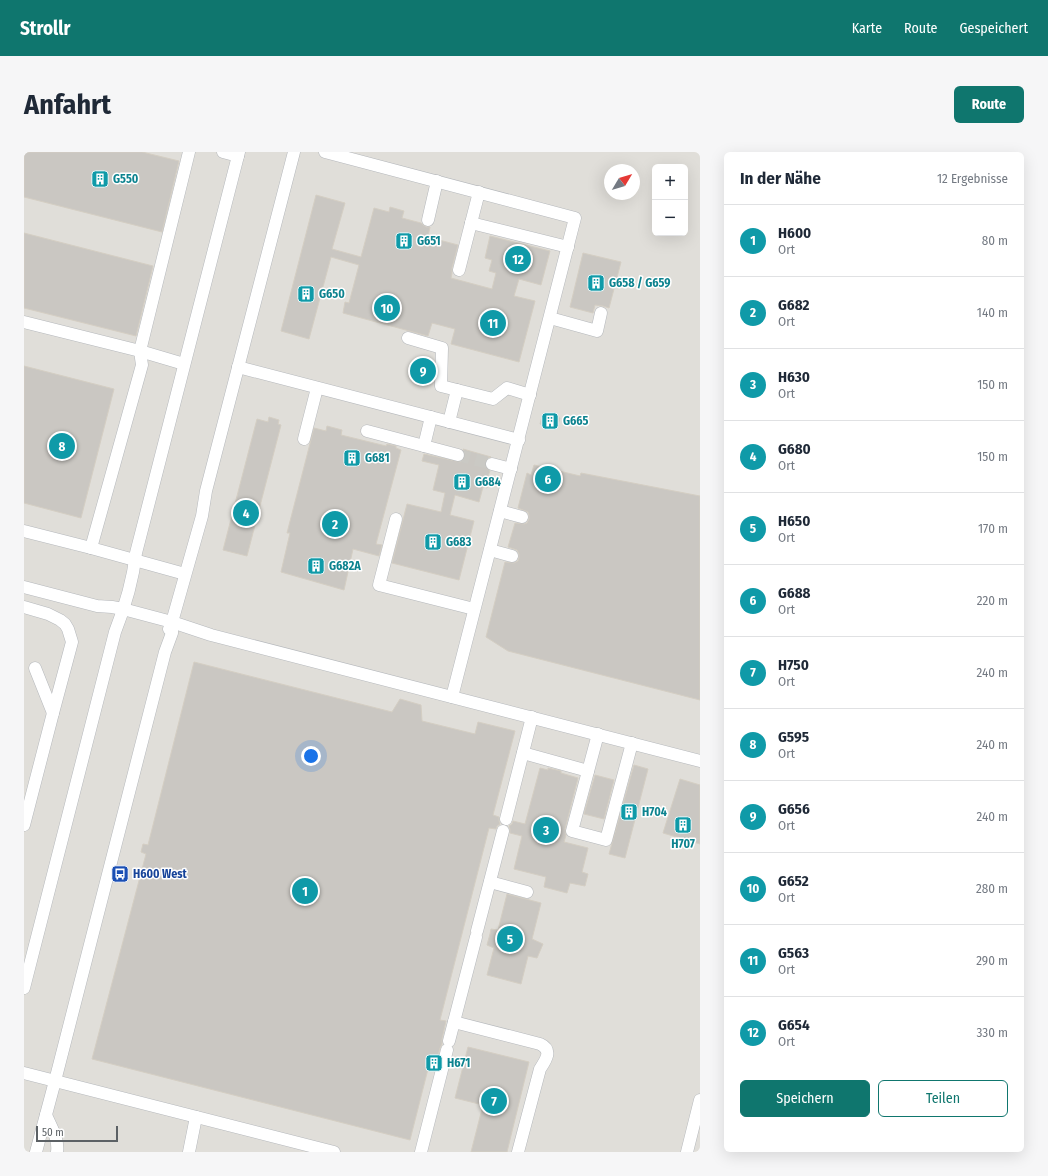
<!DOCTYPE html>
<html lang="de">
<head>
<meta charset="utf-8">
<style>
  body { margin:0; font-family:"Fira Sans Condensed",sans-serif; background:#f6f6f7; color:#1f2937 }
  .controls { position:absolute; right:12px; top:12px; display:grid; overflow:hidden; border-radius:6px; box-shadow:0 4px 16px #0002 }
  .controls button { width:36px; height:36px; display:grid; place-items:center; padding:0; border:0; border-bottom:1px solid #e0e1e3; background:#fff; color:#1f2937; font:20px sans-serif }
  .compass { position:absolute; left:580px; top:12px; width:36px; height:36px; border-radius:50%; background:#fff; box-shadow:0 4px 16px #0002; rotate:52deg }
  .scale { position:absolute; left:12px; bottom:10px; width:82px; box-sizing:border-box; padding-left:4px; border:2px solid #5c6165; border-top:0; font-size:11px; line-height:14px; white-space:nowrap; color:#5c6165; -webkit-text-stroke:3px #fff; paint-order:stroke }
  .you { position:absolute; left:287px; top:604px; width:14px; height:14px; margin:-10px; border:3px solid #fff; border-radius:50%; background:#1a73e8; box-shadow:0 0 0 6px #1a73e833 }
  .badge { display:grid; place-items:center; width:26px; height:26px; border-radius:50%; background:#0f766e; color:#fff; font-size:13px; font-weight:700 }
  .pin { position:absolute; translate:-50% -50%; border:2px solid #fff; box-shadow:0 1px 4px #0006 }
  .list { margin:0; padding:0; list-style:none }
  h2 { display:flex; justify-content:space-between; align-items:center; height:52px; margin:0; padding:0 16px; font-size:17px }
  h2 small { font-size:13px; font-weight:400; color:#747a83 }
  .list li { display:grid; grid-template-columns:26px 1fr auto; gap:12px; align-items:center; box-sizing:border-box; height:72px; padding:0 16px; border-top:1px solid #e0e1e3 }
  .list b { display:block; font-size:15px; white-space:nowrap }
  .list p { margin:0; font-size:13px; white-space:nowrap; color:#747a83 }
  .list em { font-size:13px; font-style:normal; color:#747a83 }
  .actions { display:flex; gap:8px; padding:12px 16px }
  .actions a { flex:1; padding:9px 0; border:1px solid #0f766e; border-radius:6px; text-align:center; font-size:14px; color:#0f766e }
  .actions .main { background:#0f766e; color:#fff }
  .map { position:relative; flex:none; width:676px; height:1000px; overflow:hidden; border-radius:6px }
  header { display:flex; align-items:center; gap:24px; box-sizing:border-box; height:56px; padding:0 20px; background:#0f766e; color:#fff }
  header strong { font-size:19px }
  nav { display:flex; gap:22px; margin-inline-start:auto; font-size:14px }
  .intro { display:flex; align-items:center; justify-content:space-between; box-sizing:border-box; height:96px; padding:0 24px }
  h1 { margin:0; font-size:28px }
  .button { padding:10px 18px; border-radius:6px; background:#0f766e; color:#fff; font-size:14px; font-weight:700 }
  main { display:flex; gap:24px; padding:0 24px }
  aside { flex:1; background:#fff; border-radius:6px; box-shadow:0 4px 16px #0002 }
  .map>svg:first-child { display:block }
  .industrial { fill:#e0ded9; fill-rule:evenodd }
  .building { fill:#cac7c2; stroke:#d4cec3 }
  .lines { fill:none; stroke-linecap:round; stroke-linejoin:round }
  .minor-tunnel { stroke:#cac9c4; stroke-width:12; stroke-dasharray:12 6; stroke-linecap:butt }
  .minor-casing { stroke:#b5b8bc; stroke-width:13 }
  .minor { stroke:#fff; stroke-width:12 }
  .labels { text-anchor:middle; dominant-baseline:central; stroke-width:3; stroke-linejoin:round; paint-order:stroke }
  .culture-label { font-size:12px; font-weight:bold; fill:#0d838f; stroke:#fff; text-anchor:start }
  .transit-label { font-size:12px; font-weight:bold; fill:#164399; stroke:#fff; text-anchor:start }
</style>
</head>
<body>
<header>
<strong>Strollr</strong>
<nav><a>Karte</a><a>Route</a><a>Gespeichert</a></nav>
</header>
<div class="intro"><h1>Anfahrt</h1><a class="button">Route</a></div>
<main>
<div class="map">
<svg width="676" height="1000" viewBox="0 0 676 1000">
  <rect width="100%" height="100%" fill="#efece4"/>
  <path class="industrial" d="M0,0h676v1000h-676zM631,15h30v66h-30zM586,18h24v24h-24z"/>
  <g class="building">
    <polygon points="0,0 118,0 155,9 138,80 0,45"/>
    <polygon points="292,43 321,51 308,97 337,105 350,56 365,60 366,55 380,59 378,66 397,71 402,75 406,75 404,85 434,93 428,116 428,121 427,126 468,137 472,121 465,119 468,108 461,106 466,84 526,99 517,133 495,127 490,144 511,149 495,210 427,192 431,177 408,171 404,184 319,161 321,150 325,151 335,113 307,105 285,187 257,179"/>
    <polygon points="0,81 129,114 112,184 0,156"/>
    <polygon points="559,101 597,110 585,156 579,154 571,153 569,161 546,155"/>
    <polygon points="396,208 408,211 403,231 390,227"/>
    <polygon points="0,214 90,237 57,366 0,351"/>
    <polygon points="519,261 536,266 533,276 516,272"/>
    <polygon points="245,265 255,268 254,272 257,273 223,404 199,398 233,267 244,270"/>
    <polygon points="303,274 318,278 317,283 362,294 363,292 372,294 372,296 377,298 352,392 358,393 355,404 329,397 320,438 257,420 266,381 263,381 290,276 302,279"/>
    <polygon points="439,297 467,305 463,306 461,310 461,314 466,319 464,324 466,325 463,336 459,335 455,350 431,343 426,363 450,369 435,428 368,411 383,352 417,360 421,341 409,338 415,313 398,309 400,302 436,310 440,308 441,305 441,301"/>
    <polygon points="510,313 556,324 557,321 676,344 676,548 484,499 462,485 481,410 490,411 494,409 495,406 495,402 493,398 484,395 491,371 500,372 503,371 505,367 505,363 504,360 494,356 503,321 507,323"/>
    <polygon points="170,510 368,560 376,547 397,553 398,569 451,582 454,570 491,579 469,663 475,665 475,669 476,672 473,674 472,677 465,676 416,868 422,869 418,887 418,892 416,896 410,919 404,917 386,988 68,907 122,702 117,700 119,692 124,693"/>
    <polygon points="610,613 624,617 601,706 585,702"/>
    <polygon points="516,616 524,618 524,616 537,619 537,621 554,626 541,677 542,683 540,690 564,696 558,720 564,722 561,734 546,731 543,741 520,735 522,725 490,717 498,684 486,681 486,677 485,674 488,672 489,669 501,672"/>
    <polygon points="571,623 590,628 580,667 560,662"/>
    <polygon points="656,627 676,633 676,692 639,681"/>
    <polygon points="483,742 517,751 508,787 519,792 513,806 504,804 497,832 463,823 470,796 463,793 466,782 467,777 474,778"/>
    <polygon points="444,895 505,910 483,1000 447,1000 459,953 431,946"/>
  </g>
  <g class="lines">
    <polyline class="minor-tunnel" points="434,303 468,312"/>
    <defs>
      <g id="minor">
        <polyline points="199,0 214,4"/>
        <polyline points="301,0 551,66 428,545"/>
        <polyline points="404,68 413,29"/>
        <polyline points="447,71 544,95"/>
        <polyline points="435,118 455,40"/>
        <polyline points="526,166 573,179 577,161"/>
        <polyline points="0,170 116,199 160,212"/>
        <polyline points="384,186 418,196 417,234 469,247 483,236 506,243"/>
        <polyline points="214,215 495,288"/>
        <polyline points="407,265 400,294 434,303"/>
        <polyline points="425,270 433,238"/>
        <polyline points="343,279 400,294"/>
        <polyline points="280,287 293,236"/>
        <polyline points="468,312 487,317"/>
        <polyline points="476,359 498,365"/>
        <polyline points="372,367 355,433 450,457"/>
        <polyline points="0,379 67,396 161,422"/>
        <polyline points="67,396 118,213 116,199 165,0"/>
        <polyline points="466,398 488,404"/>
        <polyline points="0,435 73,454 88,455 99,457 148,470 187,483 676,609"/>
        <polyline points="0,455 24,462 36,468 41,472 44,477 48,490 29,561 0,673"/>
        <polyline points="145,477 148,470 178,364 182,339 270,0"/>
        <polyline points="11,516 29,561"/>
        <polyline points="574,582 548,679 582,688 608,591"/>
        <polyline points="499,601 564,619"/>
        <polyline points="482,667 508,565"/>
        <polyline points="466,730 503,740"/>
        <polyline points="453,779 479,679"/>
        <path d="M0,836l91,-356c10,-25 18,-53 21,-79l103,-401"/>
        <path d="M430,870l86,22c13,6 6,16 0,25l-22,83"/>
        <polyline points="425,889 452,785"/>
        <polyline points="0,921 310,1000"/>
        <path d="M22,963c5,12 13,24 11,37"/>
        <polyline points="12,1000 31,929 141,500 148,481 148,470"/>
        <polyline points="165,1000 172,965"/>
        <polyline points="397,1000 423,898"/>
        <polyline points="663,1000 676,948"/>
      </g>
    </defs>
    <use href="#minor" class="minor-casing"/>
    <use href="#minor" class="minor"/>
  </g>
  <defs>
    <symbol id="building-square" viewBox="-11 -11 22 22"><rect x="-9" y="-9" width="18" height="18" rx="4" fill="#0f9aa8" stroke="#fff"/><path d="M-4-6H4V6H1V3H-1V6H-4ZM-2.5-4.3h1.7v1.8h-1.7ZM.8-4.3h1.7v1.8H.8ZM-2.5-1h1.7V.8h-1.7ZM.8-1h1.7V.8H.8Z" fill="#fff"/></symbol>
    <symbol id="bus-square" viewBox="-11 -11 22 22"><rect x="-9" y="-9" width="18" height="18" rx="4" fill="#1a4fb4" stroke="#fff"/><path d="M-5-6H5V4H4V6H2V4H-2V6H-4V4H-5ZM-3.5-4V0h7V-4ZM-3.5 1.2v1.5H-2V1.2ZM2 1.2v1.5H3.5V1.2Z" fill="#fff"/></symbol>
  </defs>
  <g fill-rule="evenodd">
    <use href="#building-square" x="66" y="17" width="20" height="20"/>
    <use href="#building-square" x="370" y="79" width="20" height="20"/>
    <use href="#building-square" x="562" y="121" width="20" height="20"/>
    <use href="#building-square" x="272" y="132" width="20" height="20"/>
    <use href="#building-square" x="516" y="259" width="20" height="20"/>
    <use href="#building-square" x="318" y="296" width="20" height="20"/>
    <use href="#building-square" x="428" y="320" width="20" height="20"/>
    <use href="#building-square" x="399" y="380" width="20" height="20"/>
    <use href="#building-square" x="282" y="404" width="20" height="20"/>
    <use href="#building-square" x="595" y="650" width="20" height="20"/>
    <use href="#building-square" x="649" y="663" width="20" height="20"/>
    <use href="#bus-square" x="86" y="712" width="20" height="20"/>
    <use href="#building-square" x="400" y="901" width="20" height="20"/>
  </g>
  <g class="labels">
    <g class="culture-label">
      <text x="89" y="27">G550</text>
      <text x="393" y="89">G651</text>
      <text x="585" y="131">G658 / G659</text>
      <text x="295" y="142">G650</text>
      <text x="539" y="269">G665</text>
      <text x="341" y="306">G681</text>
      <text x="451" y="330">G684</text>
      <text x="422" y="390">G683</text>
      <text x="305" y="414">G682A</text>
      <text x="618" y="660">H704</text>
      <text x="659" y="692" text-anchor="middle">H707</text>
      <text x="423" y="911">H671</text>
    </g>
    <g class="transit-label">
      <text x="109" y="722">H600 West</text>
    </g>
  </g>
</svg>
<div class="controls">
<button>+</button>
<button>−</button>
</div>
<svg class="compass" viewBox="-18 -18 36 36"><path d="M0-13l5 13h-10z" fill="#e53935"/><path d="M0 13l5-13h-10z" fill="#747a83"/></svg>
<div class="scale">50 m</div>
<div class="you"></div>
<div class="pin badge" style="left:281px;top:739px;background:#0f9aa8">1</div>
<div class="pin badge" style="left:311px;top:372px;background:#0f9aa8">2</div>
<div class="pin badge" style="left:522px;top:678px;background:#0f9aa8">3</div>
<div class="pin badge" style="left:222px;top:361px;background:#0f9aa8">4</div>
<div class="pin badge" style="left:486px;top:787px;background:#0f9aa8">5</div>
<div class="pin badge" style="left:524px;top:327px;background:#0f9aa8">6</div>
<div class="pin badge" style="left:470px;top:949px;background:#0f9aa8">7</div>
<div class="pin badge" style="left:38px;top:294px;background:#0f9aa8">8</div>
<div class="pin badge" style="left:399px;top:219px;background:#0f9aa8">9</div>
<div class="pin badge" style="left:363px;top:156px;background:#0f9aa8">10</div>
<div class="pin badge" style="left:469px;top:171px;background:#0f9aa8">11</div>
<div class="pin badge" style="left:494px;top:107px;background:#0f9aa8">12</div>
</div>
<aside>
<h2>In der Nähe<small>12 Ergebnisse</small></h2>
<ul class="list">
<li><span class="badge" style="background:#0f9aa8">1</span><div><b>H600</b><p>Ort</p></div><em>80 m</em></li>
<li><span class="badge" style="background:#0f9aa8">2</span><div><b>G682</b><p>Ort</p></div><em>140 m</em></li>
<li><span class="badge" style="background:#0f9aa8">3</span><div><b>H630</b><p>Ort</p></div><em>150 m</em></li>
<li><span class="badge" style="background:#0f9aa8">4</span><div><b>G680</b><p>Ort</p></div><em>150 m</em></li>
<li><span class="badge" style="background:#0f9aa8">5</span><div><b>H650</b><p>Ort</p></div><em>170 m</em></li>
<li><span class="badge" style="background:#0f9aa8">6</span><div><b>G688</b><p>Ort</p></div><em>220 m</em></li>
<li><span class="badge" style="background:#0f9aa8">7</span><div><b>H750</b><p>Ort</p></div><em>240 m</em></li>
<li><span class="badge" style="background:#0f9aa8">8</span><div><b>G595</b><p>Ort</p></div><em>240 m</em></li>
<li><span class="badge" style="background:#0f9aa8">9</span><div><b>G656</b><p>Ort</p></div><em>240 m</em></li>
<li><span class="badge" style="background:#0f9aa8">10</span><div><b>G652</b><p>Ort</p></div><em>280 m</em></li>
<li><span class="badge" style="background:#0f9aa8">11</span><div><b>G563</b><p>Ort</p></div><em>290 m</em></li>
<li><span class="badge" style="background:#0f9aa8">12</span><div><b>G654</b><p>Ort</p></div><em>330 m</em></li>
</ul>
<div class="actions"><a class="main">Speichern</a><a>Teilen</a></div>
</aside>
</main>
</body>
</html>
